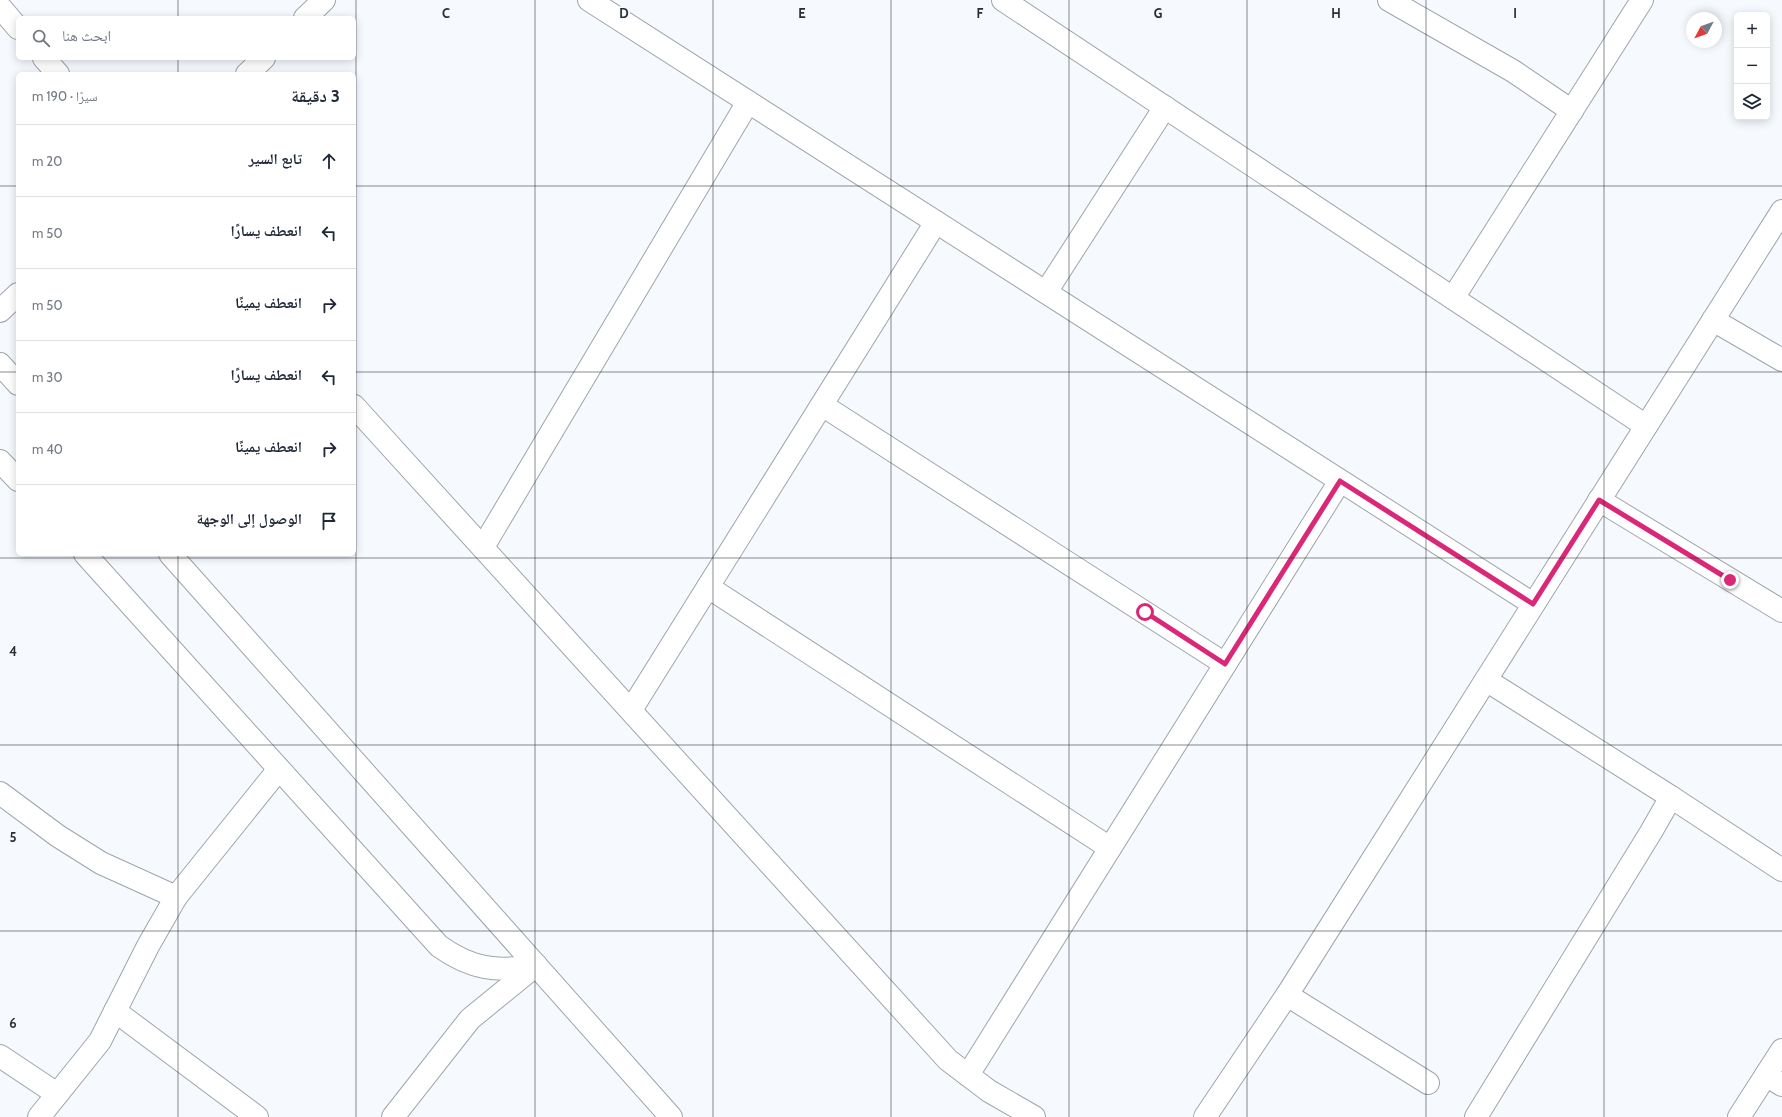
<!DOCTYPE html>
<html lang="ar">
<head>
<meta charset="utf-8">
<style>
  body { margin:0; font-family:Cabin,"Noto Naskh Arabic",sans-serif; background:#f6f6f7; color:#1f2937; direction:rtl }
  .controls { position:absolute; right:12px; top:12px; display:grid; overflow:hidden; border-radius:6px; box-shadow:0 2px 10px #0003 }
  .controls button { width:36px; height:36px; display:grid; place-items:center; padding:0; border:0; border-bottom:1px solid #e0e1e3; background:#fff; color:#1f2937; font:20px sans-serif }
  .compass { position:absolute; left:1686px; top:12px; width:36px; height:36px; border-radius:50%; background:#fff; box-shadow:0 2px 10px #0003; rotate:229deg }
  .stop { position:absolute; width:12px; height:12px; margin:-9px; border:3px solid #db2777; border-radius:50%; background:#fff }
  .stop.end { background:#db2777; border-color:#fff; box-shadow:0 1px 4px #0008 }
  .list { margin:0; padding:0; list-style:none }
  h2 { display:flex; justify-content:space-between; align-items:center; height:52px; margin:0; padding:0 16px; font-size:17px }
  h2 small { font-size:13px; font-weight:400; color:#747a83 }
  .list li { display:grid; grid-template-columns:26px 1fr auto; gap:12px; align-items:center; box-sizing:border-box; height:72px; padding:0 16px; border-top:1px solid #e0e1e3 }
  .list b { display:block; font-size:15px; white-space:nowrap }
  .list em { font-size:13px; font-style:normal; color:#747a83 }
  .icon { flex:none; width:22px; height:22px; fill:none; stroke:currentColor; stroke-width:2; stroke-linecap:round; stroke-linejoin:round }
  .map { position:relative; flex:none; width:1782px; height:1117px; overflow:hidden; direction:ltr }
  .search { position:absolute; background:#fff; box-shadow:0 2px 10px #0003; left:16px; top:16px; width:340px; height:44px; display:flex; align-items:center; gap:10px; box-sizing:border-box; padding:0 14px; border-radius:6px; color:#747a83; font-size:15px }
  .panel { position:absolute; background:#fff; box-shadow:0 2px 10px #0003; left:16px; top:72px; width:340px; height:484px; border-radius:6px; direction:rtl }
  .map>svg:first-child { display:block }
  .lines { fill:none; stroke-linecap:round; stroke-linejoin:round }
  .street-casing { stroke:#9ea5ab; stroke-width:24 }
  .street { stroke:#fff; stroke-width:22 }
  .route { stroke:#db2777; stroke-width:5 }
  .grid { fill:none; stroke:#2a2d30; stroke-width:1; stroke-opacity:0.55 }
  .grid-label { font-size:13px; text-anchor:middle; font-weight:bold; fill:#2a2d30; stroke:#f6fafe; stroke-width:3.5; stroke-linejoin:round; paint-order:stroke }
</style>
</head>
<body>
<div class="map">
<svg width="1782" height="1117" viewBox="0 0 1782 1117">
  <rect width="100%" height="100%" fill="#f6fafe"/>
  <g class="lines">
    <defs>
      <g id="street">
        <polyline points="589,0 1533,604"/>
        <polyline points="1003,0 1646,426"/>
        <polyline points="1389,0 1513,71 1572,111"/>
        <polyline points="0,7 18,28"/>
        <polyline points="305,18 324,0"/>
        <polyline points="44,58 58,74"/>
        <polyline points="247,74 264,58"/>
        <polyline points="1046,292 1165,107"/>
        <polyline points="1453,298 1642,0"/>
        <polyline points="0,311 18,294"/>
        <polyline points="1713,320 1782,360"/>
        <polyline points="0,364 18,384"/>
        <polyline points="822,405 1225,664"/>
        <polyline points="354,406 948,1060 989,1091 1034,1117"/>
        <polyline points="0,461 18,480"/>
        <polyline points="1599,500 1782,611"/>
        <polyline points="483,547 748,102"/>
        <path d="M85,554l354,392c32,23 59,27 97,19"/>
        <polyline points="170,554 671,1117"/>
        <polyline points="708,587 1110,848"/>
        <polyline points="631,710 936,222"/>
        <polyline points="0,793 58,836 101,863 176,897"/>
        <polyline points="1671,797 1782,870"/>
        <polyline points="1287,995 1428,1083"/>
        <polyline points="115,1011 257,1117"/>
        <polyline points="0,1056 57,1094"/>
        <polyline points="968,1075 1340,481"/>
        <polyline points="1766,1075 1782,1085"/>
        <polyline points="39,1117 100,1041 148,946 176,897 279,769"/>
        <polyline points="393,1117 470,1019 535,966"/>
        <polyline points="1205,1117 1287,995 1782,211"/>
        <polyline points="1476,1117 1651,832 1671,797 1486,680"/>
        <polyline points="1739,1117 1782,1050"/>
      </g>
    </defs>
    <use href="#street" class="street-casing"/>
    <use href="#street" class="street"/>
  </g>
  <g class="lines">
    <polyline class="route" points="1145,612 1225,664 1340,481 1533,604 1599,500 1730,580"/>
  </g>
  <path class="grid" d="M178,0v18M356,0v1117M535,0v1117M713,0v1117M891,0v1117M1069,0v1117M1247,0v1117M1426,0v1117M1604,0v1117M178,58v16M0,186h18M354,186h1428M0,372h18M354,372h1428M178,554v563M0,558h1782M0,745h1782M0,931h1782"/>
  <g class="grid-label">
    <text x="446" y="18">C</text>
    <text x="624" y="18">D</text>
    <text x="802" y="18">E</text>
    <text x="980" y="18">F</text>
    <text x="1158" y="18">G</text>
    <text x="1336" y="18">H</text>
    <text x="1515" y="18">I</text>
    <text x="13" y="656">4</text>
    <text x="13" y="842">5</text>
    <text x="13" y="1028">6</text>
  </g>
</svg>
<div class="controls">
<button>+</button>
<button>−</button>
<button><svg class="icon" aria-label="layers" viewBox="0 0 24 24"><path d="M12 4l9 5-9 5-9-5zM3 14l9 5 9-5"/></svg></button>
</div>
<svg class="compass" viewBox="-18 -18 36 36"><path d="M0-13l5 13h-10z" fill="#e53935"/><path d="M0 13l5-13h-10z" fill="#747a83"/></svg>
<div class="stop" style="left:1145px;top:612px"></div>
<div class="stop end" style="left:1730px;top:580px"></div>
<div class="search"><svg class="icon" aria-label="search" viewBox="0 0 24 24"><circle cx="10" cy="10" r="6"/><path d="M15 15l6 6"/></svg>ابحث هنا</div>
<section class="panel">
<h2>3 دقيقة<small>سيرًا · 190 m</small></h2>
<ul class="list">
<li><svg class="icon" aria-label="ahead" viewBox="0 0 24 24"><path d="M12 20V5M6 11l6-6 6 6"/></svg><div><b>تابع السير</b></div><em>20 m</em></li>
<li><svg class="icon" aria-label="left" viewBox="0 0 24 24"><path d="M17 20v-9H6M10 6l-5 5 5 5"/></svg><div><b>انعطف يسارًا</b></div><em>50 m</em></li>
<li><svg class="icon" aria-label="right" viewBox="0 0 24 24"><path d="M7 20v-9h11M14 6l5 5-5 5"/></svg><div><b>انعطف يمينًا</b></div><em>50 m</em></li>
<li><svg class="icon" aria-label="left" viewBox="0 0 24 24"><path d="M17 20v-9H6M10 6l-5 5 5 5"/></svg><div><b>انعطف يسارًا</b></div><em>30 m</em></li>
<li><svg class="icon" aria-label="right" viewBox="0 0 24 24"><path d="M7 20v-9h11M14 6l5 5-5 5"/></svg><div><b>انعطف يمينًا</b></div><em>40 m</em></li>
<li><svg class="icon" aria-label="arrive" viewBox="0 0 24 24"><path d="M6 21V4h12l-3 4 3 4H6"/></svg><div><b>الوصول إلى الوجهة</b></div></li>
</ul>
</section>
</div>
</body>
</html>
